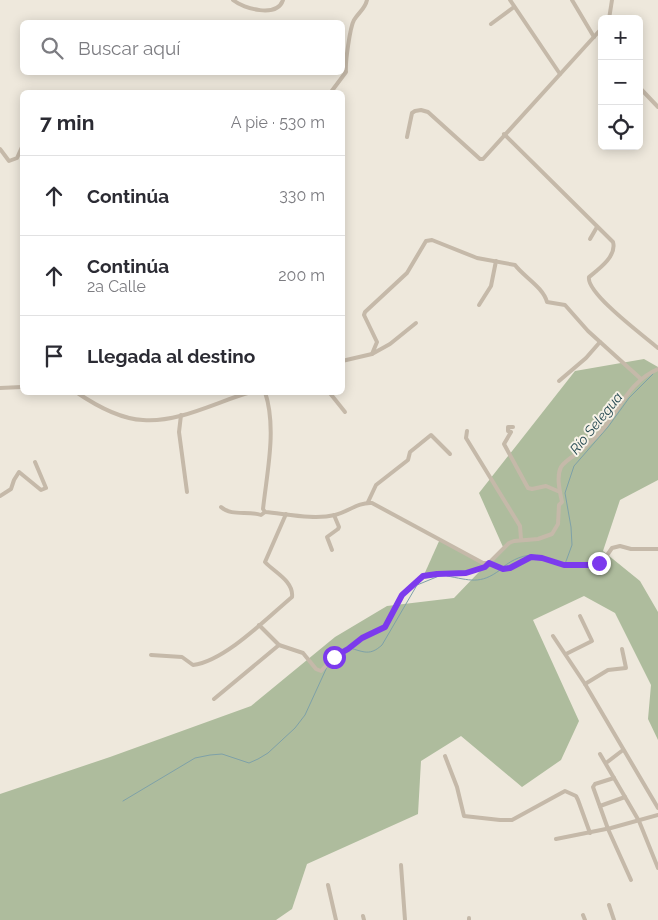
<!DOCTYPE html>
<html lang="es">
<head>
<meta charset="utf-8">
<style>
  body { margin:0; font-family:Raleway,sans-serif; background:#f2f2f3; color:#2b2b33 }
  .controls { position:absolute; right:15px; top:15px; display:grid; overflow:hidden; border-radius:8px; box-shadow:0 2px 12px #0003 }
  .controls button { width:45px; height:45px; display:grid; place-items:center; padding:0; border:0; border-bottom:1px solid #e1e1e2; background:#fff; color:#2b2b33; font:25px sans-serif }
  .stop { position:absolute; width:15px; height:15px; margin:-11px; border:4px solid #7c3aed; border-radius:50%; background:#fff }
  .stop.end { background:#7c3aed; border-color:#fff; box-shadow:0 1px 5px #0008 }
  .list { margin:0; padding:0; list-style:none }
  h2 { display:flex; justify-content:space-between; align-items:center; height:65px; margin:0; padding:0 20px; font-size:21px }
  h2 small { font-size:16px; font-weight:400; color:#7c7c81 }
  .list li { display:grid; grid-template-columns:32px 1fr auto; gap:15px; align-items:center; box-sizing:border-box; height:80px; padding:0 20px; border-top:1px solid #e1e1e2 }
  .list b { display:block; font-size:19px; white-space:nowrap }
  .list p { margin:0; font-size:16px; white-space:nowrap; color:#7c7c81 }
  .list em { font-size:16px; font-style:normal; color:#7c7c81 }
  .icon { flex:none; width:28px; height:28px; fill:none; stroke:currentColor; stroke-width:2; stroke-linecap:round; stroke-linejoin:round }
  .map { position:relative; flex:none; width:658px; height:920px; overflow:hidden }
  .search { position:absolute; background:#fff; box-shadow:0 2px 12px #0003; left:20px; top:20px; width:325px; height:55px; display:flex; align-items:center; gap:12px; box-sizing:border-box; padding:0 18px; border-radius:8px; color:#7c7c81; font-size:19px }
  .panel { position:absolute; background:#fff; box-shadow:0 2px 12px #0003; left:20px; top:90px; width:325px; height:305px; border-radius:8px }
  .map>svg:first-child { display:block }
  .green { fill:#aebc9d }
  .lines { fill:none; stroke-linecap:round; stroke-linejoin:round }
  .stream { stroke:#7ea1a8; stroke-width:1 }
  .street { stroke:#c5b9a9; stroke-width:4 }
  .route { stroke:#7c3aed; stroke-width:6 }
  .labels { text-anchor:middle; dominant-baseline:central; stroke-width:4; stroke-linejoin:round; paint-order:stroke }
  .water-label { font-size:14px; font-style:italic; fill:#234750; stroke:#f7f2e7 }
</style>
</head>
<body>
<div class="map">
<svg width="658" height="920" viewBox="0 0 658 920">
  <rect width="100%" height="100%" fill="#eee8dc"/>
  <g class="green">
    <polygon points="644,359 658,367 658,480 620,500 603,551 640,581 658,612 658,740 648,719 651,685 615,613 584,596 533,620 579,721 561,760 522,787 461,736 421,761 418,814 307,864 292,909 276,920 0,920 0,794 110,757 251,706 335,637 387,606 454,598 503,547 479,493 575,371"/>
    <polygon points="440,539 483,563 482,567 467,573 423,577"/>
  </g>
  <g class="lines">
    <g class="stream">
      <polyline points="565,564 572,545 571,527 565,493 574,466 608,427 629,398 653,374"/>
      <path d="M503,567c9,-7 22,-14 34,-11"/>
      <path d="M447,576c23,4 33,9 53,-6"/>
      <path d="M350,648c14,4 20,8 32,-3l35,-60 22,-9"/>
      <polyline points="123,801 195,758 210,755 222,754 249,763 258,759 268,753 295,728 305,715 327,667"/>
    </g>
    <g class="street">
      <path d="M233,0c11,9 44,18 50,0"/>
      <polyline points="510,0 560,74"/>
      <polyline points="572,0 594,37"/>
      <polyline points="609,19 612,0"/>
      <polyline points="491,24 514,7"/>
      <polyline points="639,87 658,107"/>
      <path d="M331,92l15,-20c-1,-9 4,-45 8,-52 5,-8 11,-11 13,-20"/>
      <path d="M504,134l109,108c4,14 -14,27 -24,35 -3,16 55,59 69,71"/>
      <polyline points="407,137 412,113 415,111 421,110 428,112 480,159 483,159 602,28"/>
      <polyline points="0,149 9,161 17,158 22,147"/>
      <polyline points="590,239 597,227"/>
      <polyline points="479,305 491,286 496,261"/>
      <path d="M372,354l5,-12 -13,-27 1,-3 42,-39 19,-32 6,-1 45,18 38,7c9,12 28,22 32,37l18,3 23,26 53,48"/>
      <polyline points="342,361 372,354 390,344 416,323"/>
      <polyline points="559,381 586,358 600,342"/>
      <polyline points="0,388 22,387"/>
      <path d="M76,392c19,13 43,27 67,28 36,3 75,-19 108,-28"/>
      <path d="M265,392c12,36 2,80 -2,117l2,3c22,2 49,8 70,3 13,-3 23,-13 37,-12l111,60h6l14,6 7,-1 21,-11 12,1 21,7h30l9,-4 9,-13 8,-2 11,3h27"/>
      <polyline points="329,392 345,412"/>
      <polyline points="181,415 179,432 187,492"/>
      <polyline points="513,427 508,427 508,431 511,432 504,444 528,488 532,489 546,486 560,492"/>
      <polyline points="467,431 466,438 520,526 521,539"/>
      <polyline points="0,496 11,489 14,480 19,472 41,490 46,488 35,462"/>
      <polyline points="368,502 376,485 408,460 410,452 431,435 450,454"/>
      <path d="M221,507c11,10 27,3 40,8l4,-3"/>
      <polyline points="332,550 327,537 338,529 339,527 334,515"/>
      <path d="M259,625l20,20 24,8 13,16 5,2 16,-17 11,-5 14,-12 23,-10 17,-32 21,-18 14,-3 29,-1 19,-6 24,-24 5,-2 24,-2 14,-5 6,-10 1,-19 3,-3c-2,-10 -6,-25 -1,-35 4,-7 17,-13 23,-19 8,-7 16,-15 22,-23 15,-20 27,-46 52,-56"/>
      <polyline points="553,636 585,684 658,808"/>
      <polyline points="566,654 592,641 580,616"/>
      <path d="M151,655l31,2 11,8c32,-4 74,-47 99,-68 2,-16 -18,-25 -27,-35l21,-48"/>
      <polyline points="585,684 608,670 626,668 622,649"/>
      <polyline points="214,699 279,645"/>
      <polyline points="600,754 639,821 658,868"/>
      <polyline points="445,756 457,787 464,816 500,820 512,820 565,791 576,796 578,800 590,833"/>
      <polyline points="606,763 623,750"/>
      <polyline points="614,778 595,784 593,787 608,829 631,880"/>
      <polyline points="600,806 625,797"/>
      <polyline points="556,839 611,828 658,815"/>
      <polyline points="401,865 405,920"/>
      <polyline points="328,885 336,920"/>
      <polyline points="609,905 614,920"/>
      <polyline points="583,915 585,920"/>
      <polyline points="363,916 364,920"/>
      <polyline points="469,920 469,918"/>
    </g>
  </g>
  <g class="lines">
    <polyline class="route" points="334,657 348,649 362,638 385,627 402,595 423,576 437,574 466,573 485,567 489,563 503,569 510,568 531,557 542,558 564,565 594,565 599,563"/>
  </g>
  <g class="labels">
    <g class="water-label">
      <text transform="translate(596 423) rotate(-51)">Río Selegua</text>
    </g>
  </g>
</svg>
<div class="controls">
<button>+</button>
<button>−</button>
<button><svg class="icon" aria-label="locate" viewBox="0 0 24 24"><circle cx="12" cy="12" r="6"/><path d="M12 2v4M12 18v4M2 12h4M18 12h4"/></svg></button>
</div>
<div class="stop" style="left:334px;top:657px"></div>
<div class="stop end" style="left:599px;top:563px"></div>
<div class="search"><svg class="icon" aria-label="search" viewBox="0 0 24 24"><circle cx="10" cy="10" r="6"/><path d="M15 15l6 6"/></svg>Buscar aquí</div>
<section class="panel">
<h2>7 min<small>A pie · 530 m</small></h2>
<ul class="list">
<li><svg class="icon" aria-label="ahead" viewBox="0 0 24 24"><path d="M12 20V5M6 11l6-6 6 6"/></svg><div><b>Continúa</b></div><em>330 m</em></li>
<li><svg class="icon" aria-label="ahead" viewBox="0 0 24 24"><path d="M12 20V5M6 11l6-6 6 6"/></svg><div><b>Continúa</b><p>2a Calle</p></div><em>200 m</em></li>
<li><svg class="icon" aria-label="arrive" viewBox="0 0 24 24"><path d="M6 21V4h12l-3 4 3 4H6"/></svg><div><b>Llegada al destino</b></div></li>
</ul>
</section>
</div>
</body>
</html>
